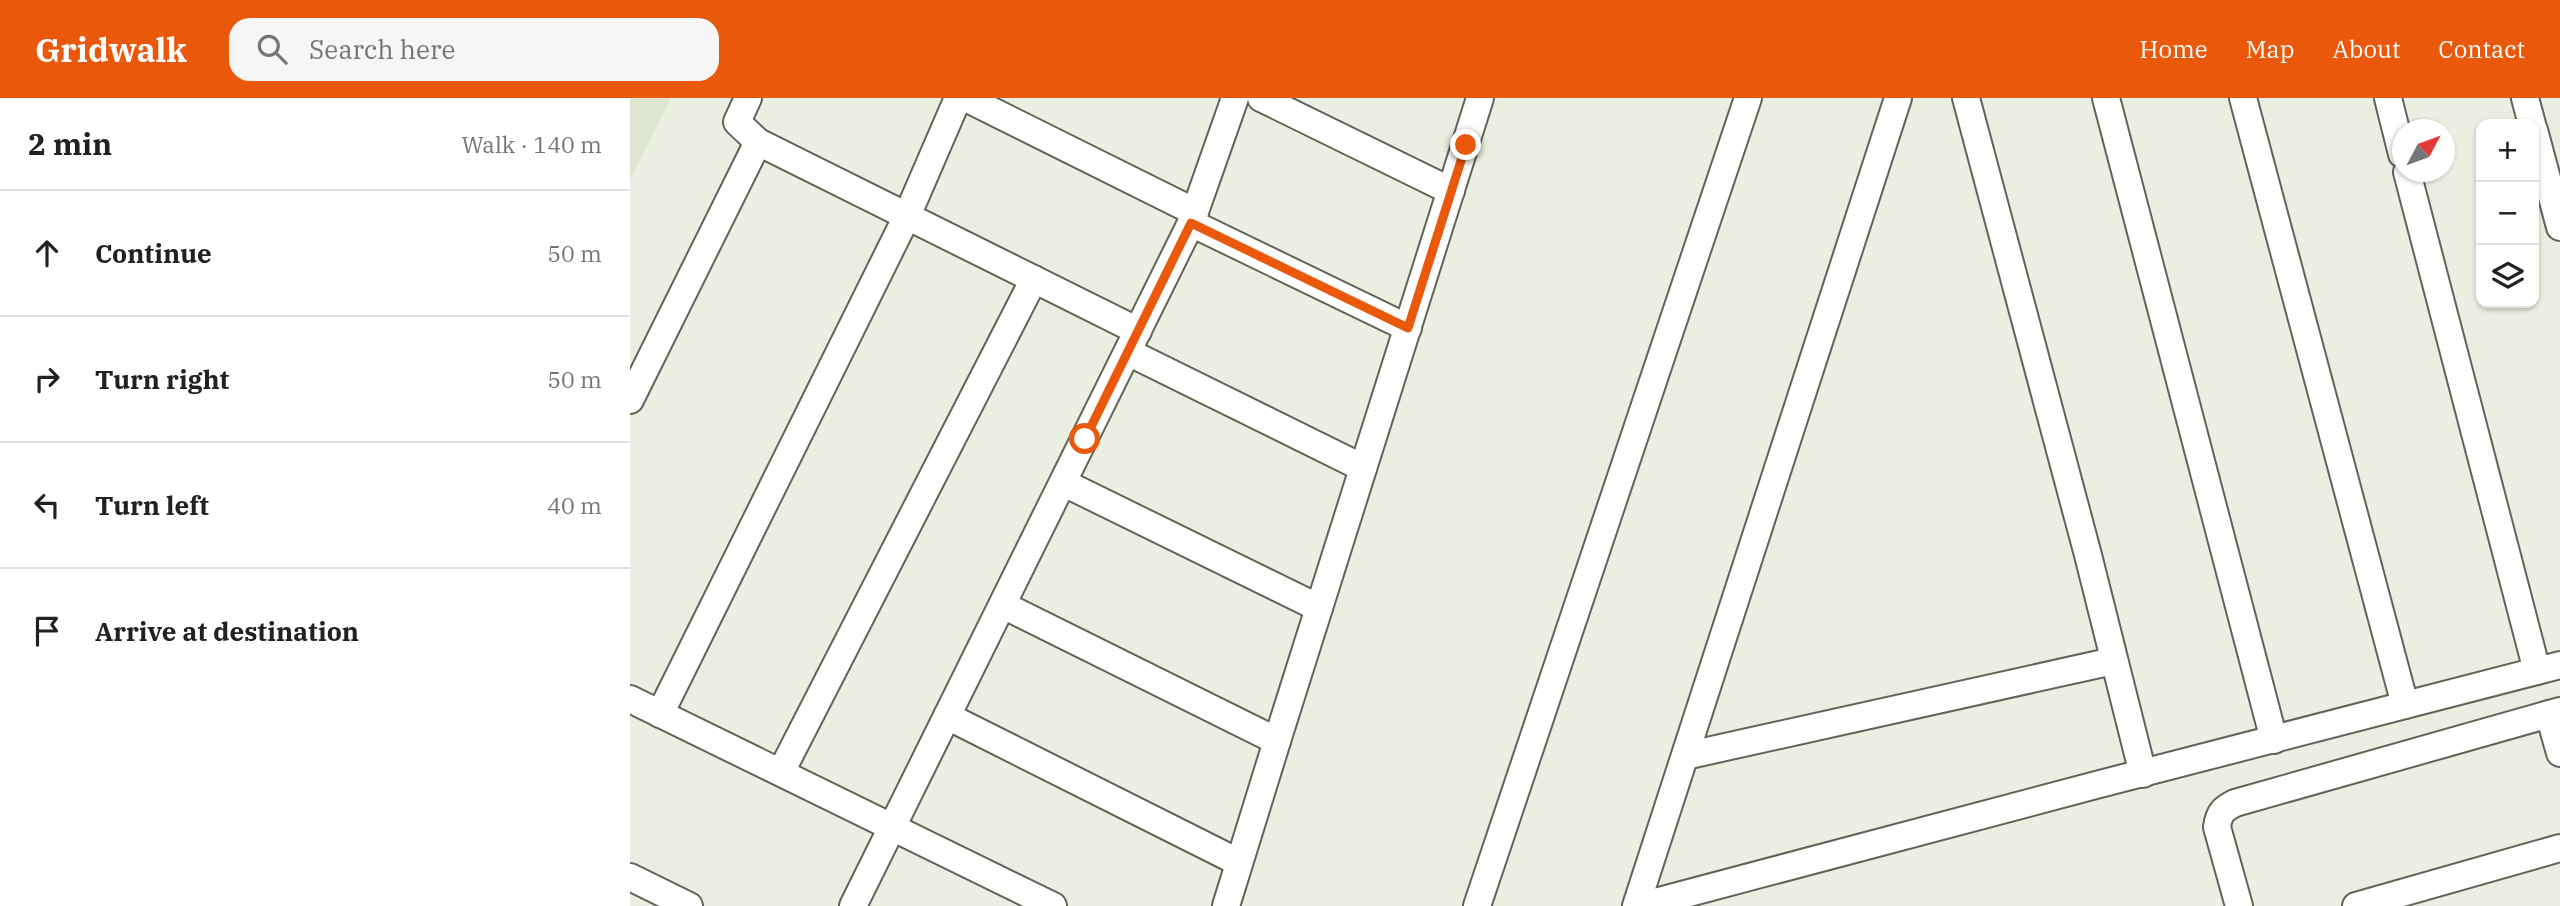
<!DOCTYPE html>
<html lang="en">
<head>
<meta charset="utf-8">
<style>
  body { margin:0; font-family:"IBM Plex Serif",serif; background:#f6f6f6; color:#202124 }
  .controls { position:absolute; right:21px; top:21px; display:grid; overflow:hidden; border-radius:14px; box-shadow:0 2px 5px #0004 }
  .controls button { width:63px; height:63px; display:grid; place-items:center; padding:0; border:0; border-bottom:2px solid #e0e0e0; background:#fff; color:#202124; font:35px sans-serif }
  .compass { position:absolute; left:1762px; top:21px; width:63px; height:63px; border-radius:50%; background:#fff; box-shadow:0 2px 5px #0004; rotate:49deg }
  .stop { position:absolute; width:21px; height:21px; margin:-16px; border:5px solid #ea580c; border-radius:50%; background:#fff }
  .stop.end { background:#ea580c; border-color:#fff; box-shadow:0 2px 7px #0008 }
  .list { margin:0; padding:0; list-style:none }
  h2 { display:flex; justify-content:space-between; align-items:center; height:91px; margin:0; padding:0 28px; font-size:30px }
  h2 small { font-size:23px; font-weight:400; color:#757577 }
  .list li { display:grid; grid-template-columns:46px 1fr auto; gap:21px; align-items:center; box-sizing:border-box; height:126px; padding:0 28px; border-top:2px solid #e0e0e0 }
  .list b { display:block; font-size:26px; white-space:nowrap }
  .list em { font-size:23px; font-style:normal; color:#757577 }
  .icon { flex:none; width:38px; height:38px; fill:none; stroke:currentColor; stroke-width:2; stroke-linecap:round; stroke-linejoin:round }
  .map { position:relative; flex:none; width:1930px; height:808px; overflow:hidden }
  header { display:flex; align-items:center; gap:42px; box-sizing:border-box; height:98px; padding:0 35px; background:#ea580c; color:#fff }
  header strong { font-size:33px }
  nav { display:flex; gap:38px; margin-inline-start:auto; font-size:24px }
  .search { width:490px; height:63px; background:#f6f6f6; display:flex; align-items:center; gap:18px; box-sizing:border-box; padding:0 24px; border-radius:21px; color:#757577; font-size:26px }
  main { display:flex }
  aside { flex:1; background:#fff }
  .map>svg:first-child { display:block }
  .built { fill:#dee5d0 }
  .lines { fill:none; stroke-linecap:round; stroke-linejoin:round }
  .street-casing { stroke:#616458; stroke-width:30 }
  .street { stroke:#fff; stroke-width:26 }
  .route { stroke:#ea580c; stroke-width:9 }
</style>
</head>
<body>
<header>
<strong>Gridwalk</strong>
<div class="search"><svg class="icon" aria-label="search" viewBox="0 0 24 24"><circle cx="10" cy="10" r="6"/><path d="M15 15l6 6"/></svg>Search here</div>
<nav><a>Home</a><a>Map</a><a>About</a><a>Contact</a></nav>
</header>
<main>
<aside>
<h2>2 min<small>Walk · 140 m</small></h2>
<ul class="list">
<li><svg class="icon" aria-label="ahead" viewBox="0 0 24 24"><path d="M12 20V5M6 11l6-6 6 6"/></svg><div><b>Continue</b></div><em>50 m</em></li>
<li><svg class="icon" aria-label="right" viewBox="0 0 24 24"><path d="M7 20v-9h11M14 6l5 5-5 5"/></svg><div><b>Turn right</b></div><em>50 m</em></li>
<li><svg class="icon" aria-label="left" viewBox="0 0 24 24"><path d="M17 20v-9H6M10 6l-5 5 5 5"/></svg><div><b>Turn left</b></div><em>40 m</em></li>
<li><svg class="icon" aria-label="arrive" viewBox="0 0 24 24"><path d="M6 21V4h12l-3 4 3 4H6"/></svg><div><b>Arrive at destination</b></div></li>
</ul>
</aside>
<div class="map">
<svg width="1930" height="808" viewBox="0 0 1930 808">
  <rect width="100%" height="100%" fill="#ebefe1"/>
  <polygon class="built" points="0,0 41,0 0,82"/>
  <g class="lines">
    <defs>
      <g id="street">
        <polyline points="118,0 107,24 128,44 508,233"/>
        <polyline points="336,0 565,114"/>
        <polyline points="631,0 821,93"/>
        <polyline points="1336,0 1458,457 1513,676"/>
        <polyline points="1476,0 1644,642"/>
        <polyline points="1613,0 1775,607"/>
        <polyline points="1758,0 1772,56"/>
        <polyline points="1895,0 1902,26"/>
        <polyline points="1904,32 1930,129"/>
        <polyline points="1777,74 1907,573"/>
        <polyline points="561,125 778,230"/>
        <polyline points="498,254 733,370"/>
        <polyline points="0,302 128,44"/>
        <polyline points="434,385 689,510"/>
        <polyline points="373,507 647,643 596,808"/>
        <polyline points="0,601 423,808"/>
        <polyline points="30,616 277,118 328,0"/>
        <polyline points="1919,616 1930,655"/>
        <polyline points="317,618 608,764"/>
        <polyline points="647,643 850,0"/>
        <polyline points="1055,658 1483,563"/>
        <polyline points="151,674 404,181"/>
        <polyline points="0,779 59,808"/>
        <polyline points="223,808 561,125 605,0"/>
        <polyline points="847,808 1118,0"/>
        <polyline points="1006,808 1268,0"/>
        <polyline points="1010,808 1466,687 1930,567"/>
        <path d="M1609,808l-22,-79c2,-14 6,-18 18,-24l325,-92"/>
        <polyline points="1726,808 1930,750"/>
      </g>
    </defs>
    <use href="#street" class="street-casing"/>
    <use href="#street" class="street"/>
  </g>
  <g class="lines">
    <polyline class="route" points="455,341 561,125 778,230 836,47"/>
  </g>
</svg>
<div class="controls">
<button>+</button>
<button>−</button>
<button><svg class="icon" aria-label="layers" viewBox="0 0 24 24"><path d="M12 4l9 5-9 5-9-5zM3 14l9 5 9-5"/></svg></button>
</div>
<svg class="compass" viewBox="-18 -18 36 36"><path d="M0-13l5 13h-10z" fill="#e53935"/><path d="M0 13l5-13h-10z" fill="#757577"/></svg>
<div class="stop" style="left:455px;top:341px"></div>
<div class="stop end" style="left:836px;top:47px"></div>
</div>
</main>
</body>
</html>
